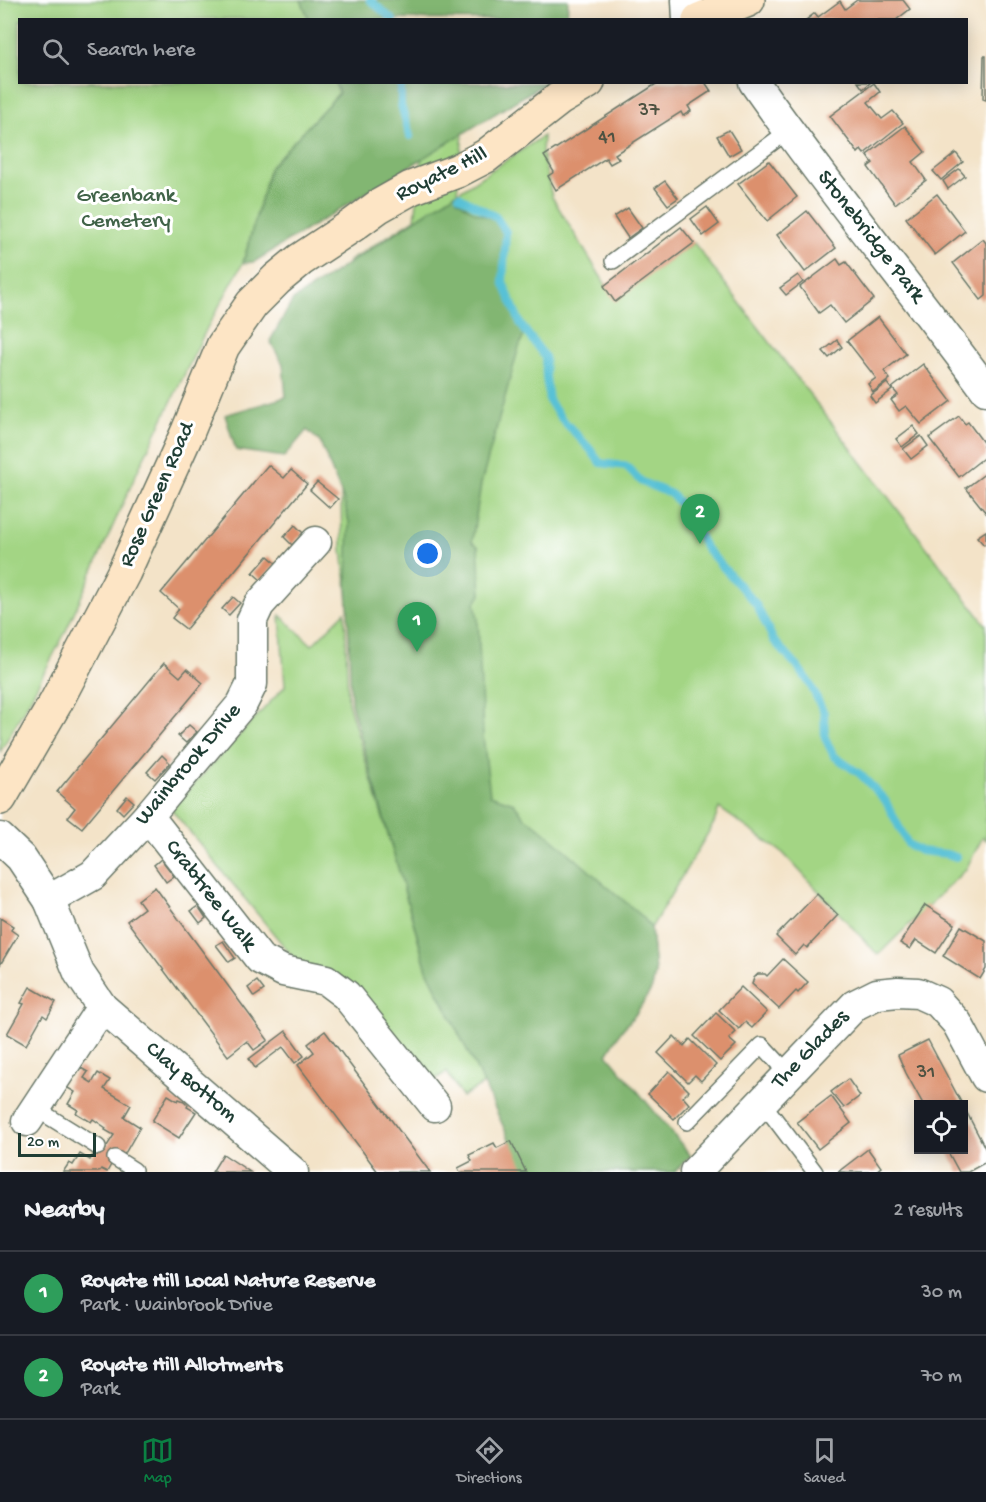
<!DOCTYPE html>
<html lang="en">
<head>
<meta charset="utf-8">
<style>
  body { margin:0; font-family:"Gochi Hand",sans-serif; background:#242831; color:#f1f3f6 }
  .controls { position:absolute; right:18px; bottom:18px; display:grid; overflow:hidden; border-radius:0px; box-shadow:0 3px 15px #0003 }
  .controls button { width:54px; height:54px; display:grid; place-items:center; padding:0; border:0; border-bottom:2px solid #363941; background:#171b24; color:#f1f3f6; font:30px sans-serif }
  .scale { position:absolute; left:18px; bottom:15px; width:78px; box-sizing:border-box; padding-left:6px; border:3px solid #1f3d34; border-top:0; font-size:16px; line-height:21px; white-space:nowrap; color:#1f3d34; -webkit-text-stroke:4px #fff; paint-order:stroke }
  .you { position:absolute; left:428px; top:554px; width:21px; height:21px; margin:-15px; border:4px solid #fff; border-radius:50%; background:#1a73e8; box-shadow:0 0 0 9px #1a73e833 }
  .badge { display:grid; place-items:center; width:39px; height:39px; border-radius:50%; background:#0b8043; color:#fff; font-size:20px; font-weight:700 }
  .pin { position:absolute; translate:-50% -50px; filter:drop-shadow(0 2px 3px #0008) }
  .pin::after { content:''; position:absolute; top:32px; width:21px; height:18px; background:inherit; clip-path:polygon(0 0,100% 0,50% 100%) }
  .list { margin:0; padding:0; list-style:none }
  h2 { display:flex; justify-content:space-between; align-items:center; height:78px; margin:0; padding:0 24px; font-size:26px }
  h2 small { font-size:20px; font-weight:400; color:#9ea1a6 }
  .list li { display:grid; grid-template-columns:39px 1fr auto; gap:18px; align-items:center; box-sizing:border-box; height:84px; padding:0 24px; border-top:2px solid #363941 }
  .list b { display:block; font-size:22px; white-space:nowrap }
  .list p { margin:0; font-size:20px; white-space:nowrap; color:#9ea1a6 }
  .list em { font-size:20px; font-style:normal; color:#9ea1a6 }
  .icon { flex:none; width:33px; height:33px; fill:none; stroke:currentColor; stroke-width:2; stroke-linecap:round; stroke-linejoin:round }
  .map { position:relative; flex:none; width:986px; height:1172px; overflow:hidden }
  .search { position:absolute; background:#171b24; box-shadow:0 3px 15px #0003; left:18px; right:18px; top:18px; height:66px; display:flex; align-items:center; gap:15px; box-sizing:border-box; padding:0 21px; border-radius:0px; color:#9ea1a6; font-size:22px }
  .sheet { height:246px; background:#171b24 }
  nav { display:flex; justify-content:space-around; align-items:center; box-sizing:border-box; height:84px; border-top:2px solid #363941; background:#171b24; font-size:16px; color:#9ea1a6 }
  nav a { display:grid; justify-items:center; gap:3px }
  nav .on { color:#0b8043 }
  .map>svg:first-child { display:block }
  .green { fill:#a3d584; stroke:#61895c; stroke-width:1.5 }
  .forest { fill:#82b672; stroke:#507a53; stroke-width:1.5 }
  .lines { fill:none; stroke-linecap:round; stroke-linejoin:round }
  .stream { stroke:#59c1d6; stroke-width:8 }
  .building { fill:#dc906d }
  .service-casing { stroke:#697768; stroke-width:18 }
  .minor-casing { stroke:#697768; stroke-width:33 }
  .secondary-casing { stroke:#697768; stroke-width:36 }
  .service { stroke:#fff; stroke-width:15 }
  .minor { stroke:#fff; stroke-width:30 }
  .secondary { stroke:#fde5c5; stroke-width:33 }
  .labels { text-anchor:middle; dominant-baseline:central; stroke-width:6; stroke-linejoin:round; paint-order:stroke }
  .number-label { font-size:20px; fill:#4e5242 }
  .street-label { font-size:22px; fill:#1f3d34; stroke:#fff }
  .park-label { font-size:22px; fill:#406348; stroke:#fff }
</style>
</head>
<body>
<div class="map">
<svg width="986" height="1172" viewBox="0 0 986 1172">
  <rect width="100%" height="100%" fill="#fff"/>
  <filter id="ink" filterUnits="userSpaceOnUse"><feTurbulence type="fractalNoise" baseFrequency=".0167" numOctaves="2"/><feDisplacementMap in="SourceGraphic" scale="12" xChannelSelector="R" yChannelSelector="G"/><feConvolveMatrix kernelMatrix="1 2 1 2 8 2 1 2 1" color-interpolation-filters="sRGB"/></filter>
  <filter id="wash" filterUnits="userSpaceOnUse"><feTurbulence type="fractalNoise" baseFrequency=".008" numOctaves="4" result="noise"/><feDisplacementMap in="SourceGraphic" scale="24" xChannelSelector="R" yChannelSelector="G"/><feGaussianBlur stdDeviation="1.35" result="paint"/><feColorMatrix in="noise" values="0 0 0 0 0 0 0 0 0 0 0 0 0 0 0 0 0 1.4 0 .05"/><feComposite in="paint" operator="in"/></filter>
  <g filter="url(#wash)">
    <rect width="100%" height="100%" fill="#f3e3c8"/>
    <g class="green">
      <polygon points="0,0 301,0 309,19 20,20 20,82 335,82 339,93 270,167 243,263 208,326 138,470 65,633 30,699 0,752"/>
      <polygon points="545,83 463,133 457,193 543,136 542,153 552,197 615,300 694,243 986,625 986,840 983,837 966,869 878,955 783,853 719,808 714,823 651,928 655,973 652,988 635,1015 621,1031 605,1057 677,1166 676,1172 529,1172 439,982 403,887 427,970 484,1084 462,1097 447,1072 425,1085 297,962 171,809 285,686 280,615 312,645 345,612 348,702 396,862 360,724 358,685 342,550 338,305 349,261 415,219 422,159 381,184 389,132"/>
    </g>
    <g class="forest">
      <polygon points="301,0 568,0 567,20 309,19"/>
      <polygon points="335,83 545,83 254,262 243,263 270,167 339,93"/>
      <path d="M456,193v6c6,4 12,9 19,13 9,4 23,6 29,14 8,12 -5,36 -3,50 4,22 13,36 25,54l-8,20 -37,134 -9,58 6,4 3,48 -6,9 3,16 5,116 7,60 24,8 10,14 20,14 58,51 41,35 8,11 4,45 -3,15 -17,27 -14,16 -14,23 84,102 -17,16h-150l-40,-88 -57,-114 -76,-267 -4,-122 2,-59 -6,-24 -23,-56 -13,-12 -23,27 -48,-7 -11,-35 61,-18 -3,-33 -13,-23 23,-41z"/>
    </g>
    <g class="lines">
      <g class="stream">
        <polyline points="370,0 393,20"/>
        <polyline points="401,82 401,105 410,136"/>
        <polyline points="459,196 496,217 506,232 503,282 521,325 545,357 546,377 549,401 561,418 590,449 600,463 626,466 642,482 671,494 687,512 705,547 756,604 774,641 798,667 810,684 824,713 825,738 834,756 860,774 885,800 908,844 920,851 947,854 956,857"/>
      </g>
    </g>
    <g id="blocks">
      <g class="building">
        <polygon points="857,0 903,0 910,9 896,20 806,20 815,13 818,17 840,1 845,9"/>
        <polygon points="984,56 986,56 986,100 983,99"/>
        <polygon points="659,82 705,82 711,91 688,106 691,111 683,116 681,112 615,154 619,159 610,164 606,158 556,190 548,176 554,172 544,156"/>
        <polygon points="858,82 871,82 863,89"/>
        <polygon points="874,83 880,92 868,102 882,119 893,111 903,123 864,154 861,150 858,153 830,116"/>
        <polygon points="905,126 925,152 913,162 926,180 895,204 868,167 873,163 867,155"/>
        <polygon points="729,130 741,149 729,156 717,136"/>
        <polygon points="956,153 963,162 941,180 933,171"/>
        <polygon points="769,161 797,197 767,221 738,184"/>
        <polygon points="959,169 965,176 948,189 943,181"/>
        <polygon points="665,181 678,198 668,205 655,188"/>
        <polygon points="937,194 965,231 935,255 906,218"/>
        <polygon points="707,207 719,224 703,236 691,219"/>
        <polygon points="628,208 642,228 628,238 614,217"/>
        <polygon points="807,211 836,248 805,272 777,235"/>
        <polygon points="681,227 694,243 615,302 604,286"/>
        <polygon points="983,239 986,243 986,296 981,300 953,263"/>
        <polygon points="837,259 841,265 846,262 874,299 844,323 830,305 819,313 800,287"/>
        <polygon points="798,275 803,282 786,295 780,288"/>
        <polygon points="878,317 906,354 884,371 890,379 873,392 868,384 876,378 847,341"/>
        <polygon points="837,340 842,347 829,358 823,351"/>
        <polygon points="923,364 951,401 921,424 906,406 899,411 891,400 898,395 892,388"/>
        <polygon points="887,383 892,390 875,403 870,396"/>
        <polygon points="959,416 965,424 968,422 985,445 983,446 986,451 986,456 959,477 929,438"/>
        <polygon points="913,426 919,434 902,447 896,439"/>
        <polygon points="921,436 928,446 911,459 903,449"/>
        <polygon points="268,465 284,478 291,470 307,484 186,629 172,618 179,609 161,593"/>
        <polygon points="986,473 986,513 966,488"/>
        <polygon points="317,482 338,499 330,508 310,490"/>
        <polygon points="295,525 303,533 292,545 284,537"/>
        <polygon points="986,531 986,543 984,545 977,537"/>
        <polygon points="268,556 277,564 261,580 253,573"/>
        <polygon points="233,597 240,603 229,615 222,609"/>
        <polygon points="164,663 180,677 187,669 203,683 82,828 68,817 75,808 57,792"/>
        <polygon points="189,725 197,732 186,743 178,736"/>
        <polygon points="162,755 170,763 155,779 147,772"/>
        <polygon points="127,796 134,802 123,814 117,808"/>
        <polygon points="161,859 174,876 166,882 154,865"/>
        <polygon points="155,887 268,1040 254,1050 247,1041 228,1056 127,921 144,908 138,900"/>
        <polygon points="817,894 838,915 807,948 804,945 795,955 776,936"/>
        <polygon points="925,905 955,924 936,953 916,940 910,949 900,943"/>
        <polygon points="198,906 206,918 200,923 191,911"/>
        <polygon points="0,918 13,926 11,930 18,935 0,965"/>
        <polygon points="961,926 986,941 986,969 980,979 943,956"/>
        <polygon points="223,941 235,958 229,962 216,945"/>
        <polygon points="783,959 808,982 798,993 796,991 779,1009 752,984 754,978 758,974 765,974 767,976"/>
        <polygon points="257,981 264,990 254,997 248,988"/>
        <polygon points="30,987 56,1002 47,1018 43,1015 26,1045 7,1034 24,1004 21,1003"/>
        <polygon points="741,987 767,1012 752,1028 745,1022 739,1029 719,1010"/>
        <polygon points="716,1013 736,1032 729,1039 736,1045 720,1061 694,1036"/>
        <polygon points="286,1031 304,1056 295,1063 283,1047 255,1068 249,1059"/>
        <polygon points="325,1031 430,1172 378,1172 298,1065 314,1052 308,1044"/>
        <polygon points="674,1036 684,1046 690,1039 716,1065 701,1081 695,1075 688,1082 658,1053"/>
        <polygon points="928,1040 946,1074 962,1104 923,1104 906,1073 898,1055"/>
        <polygon points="79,1067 88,1072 84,1078 92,1083 98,1073 110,1080 104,1089 131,1105 124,1117 140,1127 124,1155 118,1152 107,1172 101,1169 99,1172 63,1172 69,1163 73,1165 80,1154 90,1160 101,1142 107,1146 114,1135 105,1130 106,1128 93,1119 91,1122 76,1113 78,1110 68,1104 75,1092 66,1087"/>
        <polygon points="669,1071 689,1091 683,1097 689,1104 674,1119 648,1094"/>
        <polygon points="848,1079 860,1096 844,1108 831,1092"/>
        <polygon points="168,1095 178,1101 179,1099 184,1101 188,1105 187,1107 196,1112 179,1138 152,1121"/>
        <polygon points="831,1096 851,1123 818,1149 797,1122"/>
        <polygon points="964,1107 986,1150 986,1162 968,1172 959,1172 947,1150 964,1150"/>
        <polygon points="511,1141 526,1172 460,1172 458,1168 472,1161 469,1155 494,1143 497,1148"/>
        <polygon points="868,1149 881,1167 875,1172 838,1172"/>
        <polygon points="223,1154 250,1172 212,1172"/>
      </g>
    </g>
  </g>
  <g filter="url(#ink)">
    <use href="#blocks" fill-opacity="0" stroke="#697768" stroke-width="1.5"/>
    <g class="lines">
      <defs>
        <g id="service">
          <polyline points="613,261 788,131"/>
          <polyline points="762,1102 815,1172"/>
          <polyline points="35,1108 98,1147"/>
          <polyline points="687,1122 762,1045 789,1074"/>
          <polyline points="115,1158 134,1170"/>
        </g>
        <g id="minor">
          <polyline points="687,0 688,20"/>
          <path d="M754,82c74,106 156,205 232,308"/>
          <polyline points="148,816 260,959 283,971 326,980 346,995 435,1106"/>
          <polyline points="0,838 21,858 49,900 79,973 102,1007 293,1172"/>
          <polyline points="49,900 93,875 148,816 242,704 252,684 252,620 259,605 316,542"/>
          <polyline points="27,1121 102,1007"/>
          <polyline points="695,1172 855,1005 877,994 898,992 918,993 938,1002 957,1023 986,1077"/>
        </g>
        <g id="secondary">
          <polyline points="699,20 748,0"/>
          <polyline points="0,798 56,702 124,572 188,431 223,346 252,304 277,279 300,260 353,225 379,206 411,188 457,171 486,156 559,99 588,82"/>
        </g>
      </defs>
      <use href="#service" class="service-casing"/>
      <use href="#minor" class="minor-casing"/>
      <use href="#secondary" class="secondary-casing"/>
      <use href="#service" class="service"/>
      <use href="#minor" class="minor"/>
      <use href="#secondary" class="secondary"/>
    </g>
  </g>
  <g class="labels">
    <g class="number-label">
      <text x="649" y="111">37</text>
      <text x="607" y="138">41</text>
      <text x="926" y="1073">31</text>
    </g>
    <g class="street-label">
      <text transform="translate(442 175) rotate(-26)">Royate Hill</text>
      <text transform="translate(870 237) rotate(52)">Stonebridge Park</text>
      <text transform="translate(158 495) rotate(-66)">Rose Green Road</text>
      <text transform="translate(189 765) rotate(-50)">Wainbrook Drive</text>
      <text transform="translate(210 896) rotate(52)">Crabtree Walk</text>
      <text transform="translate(811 1050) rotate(-46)">The Glades</text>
      <text transform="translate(191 1083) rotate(40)">Clay Bottom</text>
    </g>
    <g class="park-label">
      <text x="126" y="197">Greenbank<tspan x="126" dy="25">Cemetery</tspan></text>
    </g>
  </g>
</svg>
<div class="controls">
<button><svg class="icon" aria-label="locate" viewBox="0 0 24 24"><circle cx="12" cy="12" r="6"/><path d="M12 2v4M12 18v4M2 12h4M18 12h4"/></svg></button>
</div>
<div class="scale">20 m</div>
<div class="you"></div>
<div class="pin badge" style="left:417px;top:652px;background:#2e9e5b">1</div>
<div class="pin badge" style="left:700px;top:544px;background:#2e9e5b">2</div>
<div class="search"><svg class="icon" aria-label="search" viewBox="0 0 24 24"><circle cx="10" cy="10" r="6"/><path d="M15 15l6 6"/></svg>Search here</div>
</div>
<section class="sheet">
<h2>Nearby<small>2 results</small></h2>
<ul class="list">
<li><span class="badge" style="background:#2e9e5b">1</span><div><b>Royate Hill Local Nature Reserve</b><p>Park · Wainbrook Drive</p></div><em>30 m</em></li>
<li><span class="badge" style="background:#2e9e5b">2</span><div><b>Royate Hill Allotments</b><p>Park</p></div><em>70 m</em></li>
</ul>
</section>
<nav>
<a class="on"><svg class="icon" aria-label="map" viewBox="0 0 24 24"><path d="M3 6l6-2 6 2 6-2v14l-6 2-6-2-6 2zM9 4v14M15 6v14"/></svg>Map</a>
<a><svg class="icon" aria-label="directions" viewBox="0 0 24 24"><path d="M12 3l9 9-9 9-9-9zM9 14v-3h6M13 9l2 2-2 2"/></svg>Directions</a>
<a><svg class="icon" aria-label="saved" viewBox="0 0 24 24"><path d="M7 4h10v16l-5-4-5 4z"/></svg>Saved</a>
</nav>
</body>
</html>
